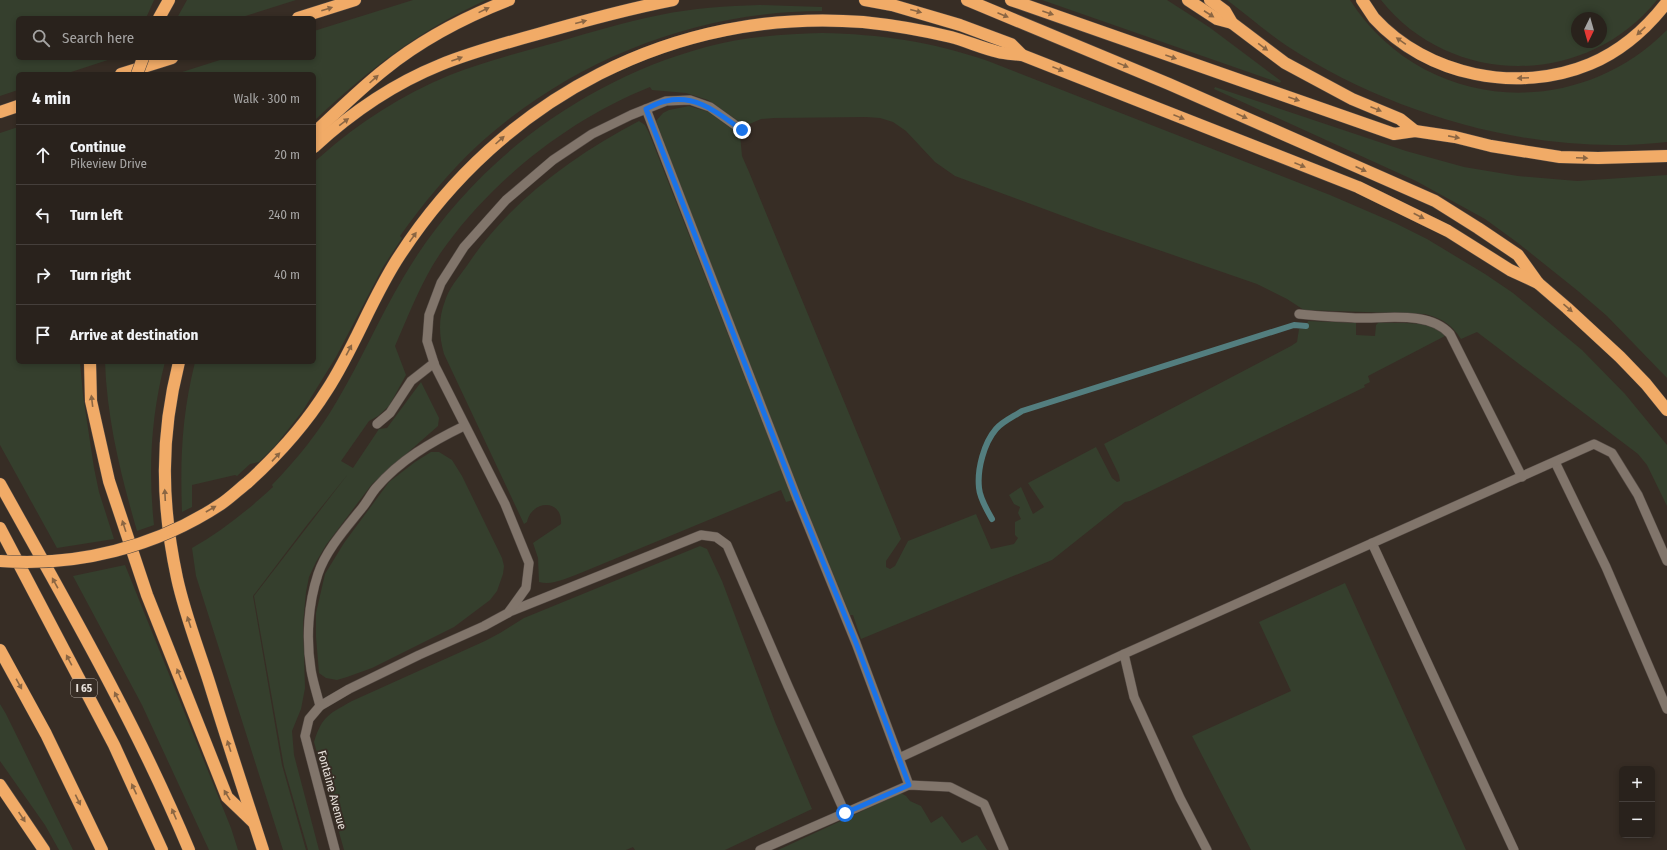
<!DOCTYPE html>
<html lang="en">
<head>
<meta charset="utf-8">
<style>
  body { margin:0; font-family:"Fira Sans Condensed",sans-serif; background:#352f29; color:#f1f3f6 }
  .controls { position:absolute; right:12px; bottom:12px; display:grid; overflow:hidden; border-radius:6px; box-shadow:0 2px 6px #0003 }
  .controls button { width:36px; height:36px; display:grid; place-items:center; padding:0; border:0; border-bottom:1px solid #453f3b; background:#29221c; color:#f1f3f6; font:20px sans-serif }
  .compass { position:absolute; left:1571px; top:12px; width:36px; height:36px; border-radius:50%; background:#29221c; box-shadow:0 2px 6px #0003; rotate:185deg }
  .stop { position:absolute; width:12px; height:12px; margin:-9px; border:3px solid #1a73e8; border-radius:50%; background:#fff }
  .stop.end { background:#1a73e8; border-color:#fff; box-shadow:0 1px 4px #0008 }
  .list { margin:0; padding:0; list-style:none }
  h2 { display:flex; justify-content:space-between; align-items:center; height:52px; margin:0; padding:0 16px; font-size:17px }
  h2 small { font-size:13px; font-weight:400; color:#a5a4a3 }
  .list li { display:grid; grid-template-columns:26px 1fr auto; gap:12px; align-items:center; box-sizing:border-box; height:60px; padding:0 16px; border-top:1px solid #453f3b }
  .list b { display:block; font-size:15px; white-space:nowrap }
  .list p { margin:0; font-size:13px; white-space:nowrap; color:#a5a4a3 }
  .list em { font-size:13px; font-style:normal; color:#a5a4a3 }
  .icon { flex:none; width:22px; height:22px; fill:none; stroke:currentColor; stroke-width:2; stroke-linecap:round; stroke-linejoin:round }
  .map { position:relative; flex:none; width:1667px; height:850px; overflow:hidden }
  .search { position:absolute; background:#29221c; box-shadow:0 2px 6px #0003; left:16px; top:16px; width:300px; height:44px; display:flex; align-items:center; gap:10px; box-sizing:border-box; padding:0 14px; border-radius:6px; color:#a5a4a3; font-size:15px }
  .panel { position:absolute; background:#29221c; box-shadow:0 2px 6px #0003; left:16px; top:72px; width:300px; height:292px; border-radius:6px }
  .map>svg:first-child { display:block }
  .green { fill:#353f2d; fill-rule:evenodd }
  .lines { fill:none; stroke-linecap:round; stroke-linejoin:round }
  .stream { stroke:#537e7f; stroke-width:6 }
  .lane-casing { stroke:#544a44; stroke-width:10 }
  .highway-casing { stroke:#544a44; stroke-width:13 }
  .lane { stroke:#81756b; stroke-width:9 }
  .highway { stroke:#f1ab67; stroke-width:12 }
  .highway-bridge-casing { stroke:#544a44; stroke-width:13; stroke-linecap:butt }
  .highway-bridge { stroke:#f1ab67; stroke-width:12 }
  .oneway { fill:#8b6643 }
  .route { stroke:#1a73e8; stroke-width:5 }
  .labels { text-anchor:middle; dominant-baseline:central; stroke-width:4; stroke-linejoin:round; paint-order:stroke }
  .shield { fill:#372d25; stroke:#b4aca5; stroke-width:1 }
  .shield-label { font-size:11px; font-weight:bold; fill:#e9e2dc }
  .street-label { font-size:12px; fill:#e9e2dc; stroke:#372d25 }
</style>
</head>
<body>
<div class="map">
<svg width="1667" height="850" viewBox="0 0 1667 850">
  <rect width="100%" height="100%" fill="#372d25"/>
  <g class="green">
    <polygon points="0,0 154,0 146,18 18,18 18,58 114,58 65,74 18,74 18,90 0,96"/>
    <polygon points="187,0 296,0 239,18 177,18"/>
    <path d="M413,0h73c-68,31 -118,70 -172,121v-47h-138l50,-16h88v-27z"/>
    <polygon points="1042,0 1167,0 1209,27 1281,81 1280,83"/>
    <path d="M1227,0h123c72,112 225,123 317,30v112c-128,15 -273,-26 -380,-96 -21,-14 -40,-31 -60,-46z"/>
    <path d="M1381,0h276c-71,88 -206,88 -276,0zM1577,18h24v24h-24z"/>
    <path d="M760,5l62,2v4c-127,0 -251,49 -345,135 -29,27 -54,58 -77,90l2,2 -19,29 -47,90 -34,55 -27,34 -16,16 -9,2 -13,12 -2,-1 -43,10v22l-10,5c-2,-54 0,-97 13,-150h119v-200l6,-5c39,-35 82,-62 130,-82 35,-14 72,-23 108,-33 33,-10 67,-20 102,-27 33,-7 66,-9 100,-10z"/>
    <path d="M822,33c58,1 111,9 166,28l342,134 65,28 32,16 58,35 28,19 69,57 43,44 42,51v61l-20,-41 -9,-11 -161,-122 -16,7c-9,-14 -19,-21 -36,-25l-121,-4 -17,-11 -30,-15 -159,-55 -143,-53 -20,-14 -29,-31 -13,-9 -13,-4 -14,-1 -92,1 -13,1 -16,7 -37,-26 -22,-7 -34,-3 -2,-3c-78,31 -153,89 -203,157 -23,30 -37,68 -52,102l11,29 -17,31 -11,10 -9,5 -28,40 12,7 26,-39 8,-1 34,-46 18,36 -1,8 -66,58 -46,61 -10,17 -7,15 -3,15 -3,32 2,64 -4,21 -9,22 2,24 25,95h-11l-24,-83 -30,-171 94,-122 -41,51 -54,71 29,169 24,85h-23l-87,-274 -4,-28c30,-17 56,-38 81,-61l-1,-2c25,-26 47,-53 65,-84 24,-40 42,-83 66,-123 65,-112 177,-197 303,-231 38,-10 77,-13 116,-14z"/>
    <polygon points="1215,87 1406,151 1464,167 1518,176 1577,181 1667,175 1667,378 1607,316 1578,291 1518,243 1485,219 1416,181 1214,89"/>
    <path d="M689,106l20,6 31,23 2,21 7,16 152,367 -15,22v6l4,2 5,-3 13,-25 68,-27 15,35 23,-5 4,-6 -3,-3v-13l6,-3 -3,-6 2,-6 -6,-3 -5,-9 12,-8 12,27 11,-7 -16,-24 68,-36 16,31 5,4 3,-1 -1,-6 -15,-31 187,-98 6,-4 2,-13h7l2,-8 48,2v12l19,1 1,-11 3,-3c20,3 51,-4 66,14l-77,40 2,6 -6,3 1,2 -235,114 -5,1 -73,58 -191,79 -8,-24h-3c-67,-163 -134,-328 -194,-494l7,-8 6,-3z"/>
    <path d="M639,121l6,4 4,8 144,367 -7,2 -5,-12 -198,82c-14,5 -30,14 -44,10l-1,-24 -5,-15 28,-19c2,-25 -29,-25 -34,-2l-3,2 -80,-170c-5,-18 -6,-35 1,-53 4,-13 13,-23 21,-34 43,-65 105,-110 173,-146z"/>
    <polygon points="18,127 18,362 80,362 83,395 94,468 99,492 114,539 57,548 0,445 0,133"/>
    <path d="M105,362h60c-14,53 -17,109 -11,163l-17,6c-16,-55 -30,-111 -32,-169z"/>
    <polygon points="431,452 439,452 452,460 462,476 502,558 504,566 503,574 497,591 490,600 454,627 372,668 347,677 337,680 326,678 319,673 316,637 316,613 325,574 344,543 389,482 415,462"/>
    <path d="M700,546l7,3 15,32 53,141 37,87 -87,41h-90l-2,-3 -7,3h-282l-30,-108c8,-26 15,-28 38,-41l133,-60 15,-8 24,-15z"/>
    <polygon points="125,565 231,828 238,850 209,850 142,705 73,576"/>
    <polygon points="1345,583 1466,850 1251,850 1192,736 1291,691 1259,622"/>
    <polygon points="0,704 6,714 73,850 59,850 45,825 0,761"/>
    <polygon points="901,793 906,796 910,801 921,806 931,823 942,816 962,843 977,835 987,850 778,850"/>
  </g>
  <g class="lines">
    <path class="stream" d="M992,519c-5,-9 -12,-20 -13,-31 -2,-19 5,-45 17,-59 7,-8 17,-12 26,-18l272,-86 12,1"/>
    <defs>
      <g id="lane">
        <polyline points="646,109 797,498 856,643 909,785"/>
        <path d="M1299,314c19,2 38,3 56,4 29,1 74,-8 95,16l72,143"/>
        <polyline points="377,424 390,413 411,381 434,363"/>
        <polyline points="1555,462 1606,567 1667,709"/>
        <polyline points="1372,543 1514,850"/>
        <polyline points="509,612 701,535 716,537 727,545 788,686 845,813"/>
        <path d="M320,706c-3,-12 -7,-24 -9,-36 -5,-31 -3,-66 7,-96 8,-24 28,-46 44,-66 5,-6 9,-14 14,-20 24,-28 55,-46 88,-62"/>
        <polyline points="899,758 1124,654"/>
        <polyline points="335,850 305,736 309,719 320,706 349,689 419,655 484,626 508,613 526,588 529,563 505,504 435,366 427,341 429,315 441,283 464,247 506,200 553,160 592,134 631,115 666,101 690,100 710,107 742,130"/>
        <polyline points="760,850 909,785 950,787 984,804 1004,850"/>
        <polyline points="1207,850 1180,798 1134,697 1124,654 1594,444 1612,453 1638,495 1667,561"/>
      </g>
      <g id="highway">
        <polyline points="865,0 892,5 960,25 1011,44 1022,55"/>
        <polyline points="967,0 1169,84 1435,201 1478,228 1518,255 1538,283 1567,308 1620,357 1646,384 1667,410"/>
        <polyline points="1011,0 1394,134 1415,131 1455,137 1491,146 1560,157 1598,158 1667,156"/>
        <polyline points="1188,0 1217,19 1232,23"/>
        <polyline points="1210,0 1225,11 1232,23 1285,63 1352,99 1400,119 1415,131"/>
        <path d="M1362,0c4,6 8,12 12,18 53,58 144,76 216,46 31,-13 57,-36 77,-62"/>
        <polyline points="159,18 169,0"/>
        <polyline points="298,18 355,0"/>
        <polyline points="121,74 172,58"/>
        <polyline points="0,112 18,106"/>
        <path d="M314,133c23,-21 46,-44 70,-63 37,-30 81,-53 125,-70"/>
        <path d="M314,147c37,-34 79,-63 126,-82 32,-13 65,-22 98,-31 45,-13 89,-25 135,-34"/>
        <polyline points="90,362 91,401 109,481 147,595 227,797 253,822"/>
        <path d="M179,362c-19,75 -18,141 -2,216 8,37 22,72 33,107 17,55 35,110 53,165"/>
        <path d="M247,483c31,-28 58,-58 80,-93 28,-43 45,-93 73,-135 102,-157 275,-248 463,-233 29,3 59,8 88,15 15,4 31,11 47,15 7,2 16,2 24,3l336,132 90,44 62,39 28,13"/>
        <path d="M0,484c67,120 136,239 189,366"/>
        <polyline points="0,528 114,745 162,850"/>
        <polyline points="0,650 46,734 102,850"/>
        <polyline points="0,785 44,850"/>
      </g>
    </defs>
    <use href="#lane" class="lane-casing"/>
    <use href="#highway" class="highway-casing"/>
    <use href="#lane" class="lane"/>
    <use href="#highway" class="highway"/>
    <defs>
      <g id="highway-bridge">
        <polyline points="137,74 143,58"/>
        <path d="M0,561c77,6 156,-14 221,-57 9,-6 17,-14 26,-21"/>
      </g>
    </defs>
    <use href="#highway-bridge" class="highway-bridge-casing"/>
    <use href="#highway-bridge" class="highway-bridge"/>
  </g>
  <defs><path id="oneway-solid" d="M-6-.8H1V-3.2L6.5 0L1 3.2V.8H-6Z"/></defs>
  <g class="oneway">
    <use href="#oneway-solid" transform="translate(327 9) rotate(-18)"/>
    <use href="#oneway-solid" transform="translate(484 10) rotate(-26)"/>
    <use href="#oneway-solid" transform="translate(916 11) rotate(15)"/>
    <use href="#oneway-solid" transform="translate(1048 13) rotate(19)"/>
    <use href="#oneway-solid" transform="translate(1209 14) rotate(33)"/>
    <use href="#oneway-solid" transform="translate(1003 15) rotate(23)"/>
    <use href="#oneway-solid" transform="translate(581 22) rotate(-15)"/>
    <use href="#oneway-solid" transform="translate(1641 31) rotate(137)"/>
    <use href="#oneway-solid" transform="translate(1401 41) rotate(-145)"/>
    <use href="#oneway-solid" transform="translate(1263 47) rotate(36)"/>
    <use href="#oneway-solid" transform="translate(1171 57) rotate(19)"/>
    <use href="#oneway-solid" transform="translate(457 59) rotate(-20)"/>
    <use href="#oneway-solid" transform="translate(1123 65) rotate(22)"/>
    <use href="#oneway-solid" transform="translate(1058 69) rotate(22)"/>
    <use href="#oneway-solid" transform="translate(1523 78) rotate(178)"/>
    <use href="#oneway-solid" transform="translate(374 79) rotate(-42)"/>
    <use href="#oneway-solid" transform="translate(1294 99) rotate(19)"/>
    <use href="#oneway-solid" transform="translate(1376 109) rotate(22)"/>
    <use href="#oneway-solid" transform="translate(1242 116) rotate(24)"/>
    <use href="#oneway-solid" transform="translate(1179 117) rotate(22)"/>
    <use href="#oneway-solid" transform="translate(344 122) rotate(-37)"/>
    <use href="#oneway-solid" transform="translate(1454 137) rotate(11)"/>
    <use href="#oneway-solid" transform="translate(500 140) rotate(-42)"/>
    <use href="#oneway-solid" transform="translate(1582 158) rotate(3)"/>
    <use href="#oneway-solid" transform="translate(1300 165) rotate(22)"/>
    <use href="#oneway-solid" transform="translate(1361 169) rotate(24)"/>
    <use href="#oneway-solid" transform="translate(1419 216) rotate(27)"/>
    <use href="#oneway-solid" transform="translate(413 237) rotate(-55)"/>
    <use href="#oneway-solid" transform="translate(1568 308) rotate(41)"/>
    <use href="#oneway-solid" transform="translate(349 350) rotate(-62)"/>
    <use href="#oneway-solid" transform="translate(92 401) rotate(-97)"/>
    <use href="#oneway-solid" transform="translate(276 457) rotate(-47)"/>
    <use href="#oneway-solid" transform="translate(165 495) rotate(-93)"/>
    <use href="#oneway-solid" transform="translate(211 509) rotate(-30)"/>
    <use href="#oneway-solid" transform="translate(124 526) rotate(-108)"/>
    <use href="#oneway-solid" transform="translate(55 583) rotate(-119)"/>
    <use href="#oneway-solid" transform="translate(189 622) rotate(-108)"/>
    <use href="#oneway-solid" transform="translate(69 660) rotate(-118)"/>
    <use href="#oneway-solid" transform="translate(179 674) rotate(-112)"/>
    <use href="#oneway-solid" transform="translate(19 684) rotate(61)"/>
    <use href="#oneway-solid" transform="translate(117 697) rotate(-117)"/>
    <use href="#oneway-solid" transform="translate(229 746) rotate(-108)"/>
    <use href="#oneway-solid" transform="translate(134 789) rotate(-115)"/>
    <use href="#oneway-solid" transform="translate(227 795) rotate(-121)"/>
    <use href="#oneway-solid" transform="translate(78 800) rotate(64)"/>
    <use href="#oneway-solid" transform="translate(174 814) rotate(-113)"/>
    <use href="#oneway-solid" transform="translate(22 817) rotate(56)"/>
  </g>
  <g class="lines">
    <path class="route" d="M742,130c-23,-16 -45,-36 -76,-29 -7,1 -14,5 -20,8l151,389 59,145 53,142 -64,28"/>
  </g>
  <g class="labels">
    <rect class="shield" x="71" y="679" width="26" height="18" rx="3"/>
    <g class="shield-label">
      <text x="84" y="688">I 65</text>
    </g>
    <g class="street-label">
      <text transform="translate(332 790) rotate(75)">Fontaine Avenue</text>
    </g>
  </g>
</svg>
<div class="controls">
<button>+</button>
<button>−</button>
</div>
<svg class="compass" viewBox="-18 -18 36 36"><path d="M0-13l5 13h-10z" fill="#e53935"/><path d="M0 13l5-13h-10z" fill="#a5a4a3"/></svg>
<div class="stop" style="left:845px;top:813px"></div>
<div class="stop end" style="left:742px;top:130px"></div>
<div class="search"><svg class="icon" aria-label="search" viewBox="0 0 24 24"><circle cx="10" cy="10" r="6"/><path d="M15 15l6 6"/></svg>Search here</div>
<section class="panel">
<h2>4 min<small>Walk · 300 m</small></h2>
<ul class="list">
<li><svg class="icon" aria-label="ahead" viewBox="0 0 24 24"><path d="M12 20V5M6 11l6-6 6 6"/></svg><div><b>Continue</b><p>Pikeview Drive</p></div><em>20 m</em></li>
<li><svg class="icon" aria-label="left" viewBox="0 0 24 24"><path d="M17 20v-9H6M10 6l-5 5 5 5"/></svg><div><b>Turn left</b></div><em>240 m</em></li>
<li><svg class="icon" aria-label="right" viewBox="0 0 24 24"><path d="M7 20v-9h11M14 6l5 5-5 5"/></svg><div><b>Turn right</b></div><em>40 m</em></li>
<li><svg class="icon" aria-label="arrive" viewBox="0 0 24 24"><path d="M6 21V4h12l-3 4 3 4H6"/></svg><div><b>Arrive at destination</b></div></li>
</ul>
</section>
</div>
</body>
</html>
